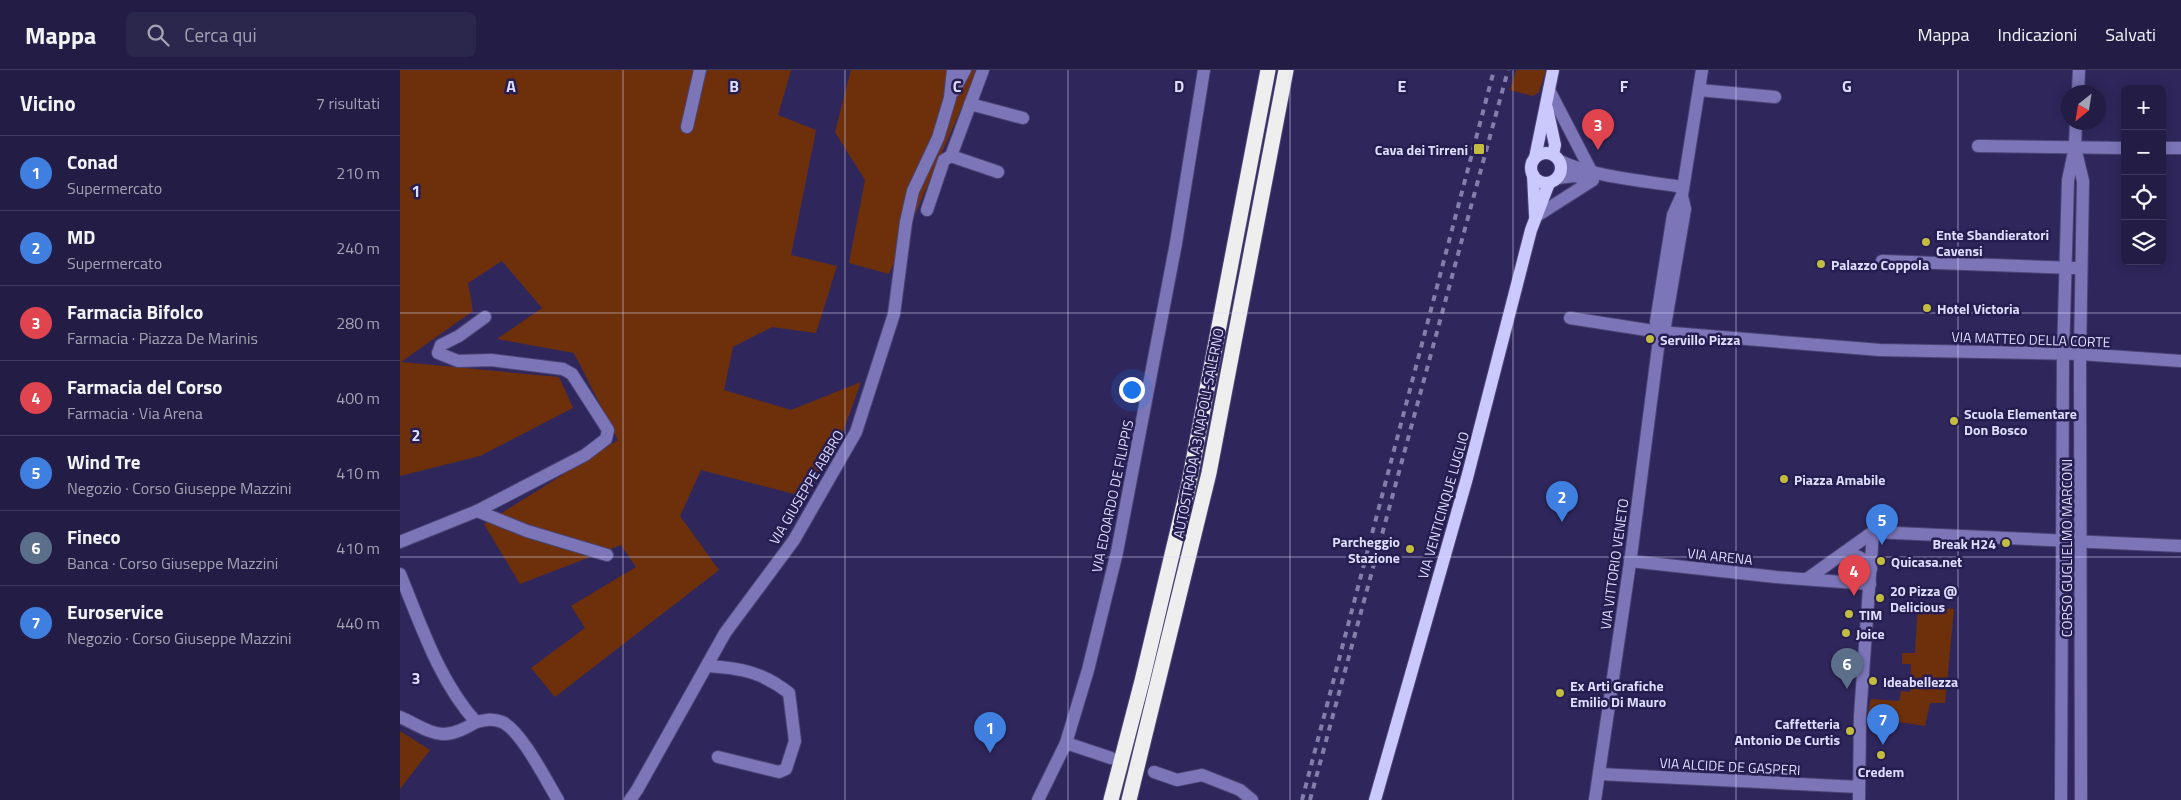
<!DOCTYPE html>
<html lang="it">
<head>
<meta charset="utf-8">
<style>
  body { margin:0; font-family:"Titillium Web",sans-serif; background:#2b264c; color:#f1f3f6 }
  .controls { position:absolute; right:15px; top:15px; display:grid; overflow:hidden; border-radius:8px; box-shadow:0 2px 12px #0003 }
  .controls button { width:45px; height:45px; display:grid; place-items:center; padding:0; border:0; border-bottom:1px solid #403b5e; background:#231d45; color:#f1f3f6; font:25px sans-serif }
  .compass { position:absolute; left:1661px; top:15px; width:45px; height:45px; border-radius:50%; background:#231d45; box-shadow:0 2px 12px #0003; rotate:210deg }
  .you { position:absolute; left:731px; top:319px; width:18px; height:18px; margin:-12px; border:4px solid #fff; border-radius:50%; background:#1a73e8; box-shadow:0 0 0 8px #1a73e833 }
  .badge { display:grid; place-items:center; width:32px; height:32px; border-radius:50%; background:#c3bd3f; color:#fff; font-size:16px; font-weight:700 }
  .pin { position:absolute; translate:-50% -41px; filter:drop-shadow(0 1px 2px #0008) }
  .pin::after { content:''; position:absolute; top:26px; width:18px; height:15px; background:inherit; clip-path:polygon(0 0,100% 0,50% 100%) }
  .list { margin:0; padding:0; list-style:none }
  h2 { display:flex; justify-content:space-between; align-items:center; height:65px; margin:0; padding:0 20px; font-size:21px }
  h2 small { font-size:16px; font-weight:400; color:#a3a2b3 }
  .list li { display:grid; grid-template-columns:32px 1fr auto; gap:15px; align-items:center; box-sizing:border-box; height:75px; padding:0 20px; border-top:1px solid #403b5e }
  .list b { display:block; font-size:19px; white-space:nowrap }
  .list p { margin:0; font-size:16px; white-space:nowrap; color:#a3a2b3 }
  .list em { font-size:16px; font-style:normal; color:#a3a2b3 }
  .icon { flex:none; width:28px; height:28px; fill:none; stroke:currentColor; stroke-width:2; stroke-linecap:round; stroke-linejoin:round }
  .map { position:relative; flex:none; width:1781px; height:730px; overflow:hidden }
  header { display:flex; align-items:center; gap:30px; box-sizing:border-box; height:70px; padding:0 25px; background:#231d45; border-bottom:1px solid #403b5e }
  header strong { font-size:24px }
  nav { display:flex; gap:28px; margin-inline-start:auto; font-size:18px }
  .search { width:350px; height:45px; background:#2b264c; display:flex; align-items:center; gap:12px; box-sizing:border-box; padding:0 18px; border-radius:8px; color:#a3a2b3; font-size:19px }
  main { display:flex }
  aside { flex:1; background:#231d45 }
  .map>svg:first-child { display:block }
  .green { fill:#6e300a }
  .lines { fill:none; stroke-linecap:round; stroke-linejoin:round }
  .minor-casing { stroke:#4b4476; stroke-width:14 }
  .major-casing { stroke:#4b4476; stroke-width:14 }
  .highway-casing { stroke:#4b4476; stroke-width:17 }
  .minor { stroke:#7c76b8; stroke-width:12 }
  .major { stroke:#cbc8fe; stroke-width:12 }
  .highway { stroke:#eee; stroke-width:15 }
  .rail { stroke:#837eaa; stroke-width:4; stroke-dasharray:6 6; stroke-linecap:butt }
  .grid { fill:none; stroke:#deddfe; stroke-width:1; stroke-opacity:0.55 }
  .poi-dot { fill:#c3bd3f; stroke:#261d51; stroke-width:2 }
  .labels { text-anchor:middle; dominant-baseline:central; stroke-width:5; stroke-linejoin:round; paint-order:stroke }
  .poi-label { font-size:14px; font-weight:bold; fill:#deddfe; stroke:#261d51; text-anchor:start }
  .street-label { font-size:14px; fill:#deddfe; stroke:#261d51 }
  .grid-label { font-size:16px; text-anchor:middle; font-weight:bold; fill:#deddfe; stroke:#261d51; stroke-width:5; stroke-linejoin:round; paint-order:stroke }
</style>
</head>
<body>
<header>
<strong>Mappa</strong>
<div class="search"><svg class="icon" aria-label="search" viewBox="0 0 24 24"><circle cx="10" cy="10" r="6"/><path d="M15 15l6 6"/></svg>Cerca qui</div>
<nav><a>Mappa</a><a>Indicazioni</a><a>Salvati</a></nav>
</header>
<main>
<aside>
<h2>Vicino<small>7 risultati</small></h2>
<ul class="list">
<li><span class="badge" style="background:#3f7fe0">1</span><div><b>Conad</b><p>Supermercato</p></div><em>210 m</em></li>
<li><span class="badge" style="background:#3f7fe0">2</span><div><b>MD</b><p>Supermercato</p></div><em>240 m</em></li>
<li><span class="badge" style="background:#e0444e">3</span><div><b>Farmacia Bifolco</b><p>Farmacia · Piazza De Marinis</p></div><em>280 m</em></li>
<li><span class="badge" style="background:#e0444e">4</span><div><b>Farmacia del Corso</b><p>Farmacia · Via Arena</p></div><em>400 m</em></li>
<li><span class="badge" style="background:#3f7fe0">5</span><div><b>Wind Tre</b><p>Negozio · Corso Giuseppe Mazzini</p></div><em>410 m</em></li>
<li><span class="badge" style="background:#5c6f8a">6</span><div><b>Fineco</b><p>Banca · Corso Giuseppe Mazzini</p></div><em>410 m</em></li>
<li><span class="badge" style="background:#3f7fe0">7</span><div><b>Euroservice</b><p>Negozio · Corso Giuseppe Mazzini</p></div><em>440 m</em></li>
</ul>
</aside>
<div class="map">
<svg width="1781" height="730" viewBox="0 0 1781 730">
  <rect width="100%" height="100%" fill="#2f275c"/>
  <g class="green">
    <polygon points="0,0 391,0 378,45 416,60 391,185 437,196 416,263 372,257 333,277 324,320 391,340 461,312 441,367 406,427 301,400 280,446 319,500 155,627 131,598 185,558 171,536 236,497 221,475 120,514 84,454 218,370 174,283 97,269 142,238 102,191 68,213 73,241 1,292 159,307 173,338 80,386 0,406"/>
    <polygon points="451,0 578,0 489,204 449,193 465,110 435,62"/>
    <polygon points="1116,0 1146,0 1139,22 1133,26 1110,20"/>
    <polygon points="1518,532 1522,536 1554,539 1545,633 1530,633 1525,656 1467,647 1471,629 1499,631 1501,621 1510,622 1511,594 1502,594 1502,583 1515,583"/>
    <polygon points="0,661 30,680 0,719"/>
  </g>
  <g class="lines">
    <defs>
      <g id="minor">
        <polyline points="1149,20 1191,101"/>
        <polyline points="1299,20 1375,27"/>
        <polyline points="553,22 565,0"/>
        <polyline points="1678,22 1679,0"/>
        <polyline points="570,34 623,48"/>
        <polyline points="287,57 300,0"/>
        <polyline points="1578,76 1725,78"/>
        <polyline points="1762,78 1781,78"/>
        <polyline points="1676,82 1683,111 1680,284 1681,730"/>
        <polyline points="551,86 598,102"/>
        <path d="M1160,91c33,16 85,20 123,26"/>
        <polyline points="1158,108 1174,106 1188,109"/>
        <polyline points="527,140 544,90 551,86 583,0"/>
        <polyline points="1135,147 1193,110"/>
        <polyline points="1482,191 1674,198"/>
        <polyline points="1170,248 1260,262 1480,280 1680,284 1781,291"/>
        <polyline points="1260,262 1265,256 1285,139 1282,126"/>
        <polyline points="77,441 127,461 207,485"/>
        <polyline points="1473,462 1781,476"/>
        <polyline points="0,472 77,441 185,385 206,369 208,360 172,304 163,299 91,290 58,291 38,283 41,275 59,266 85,247"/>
        <path d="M1443,484c15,1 20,3 28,15"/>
        <polyline points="1230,491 1376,507 1470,514"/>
        <path d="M0,504c21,51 39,107 76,148 9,-2 17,-4 26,0 19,8 45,60 56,78"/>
        <polyline points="1407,509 1473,462"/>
        <path d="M307,596c34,2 55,6 82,27l6,48 -9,28 -7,3 -61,-15"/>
        <path d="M0,647c33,15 41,27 76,5"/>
        <polyline points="666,673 711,688"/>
        <polyline points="754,702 777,710 802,705 840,720 852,730"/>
        <polyline points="1199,704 1459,717"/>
        <polyline points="230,730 237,720 325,563 394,470 456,362 494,244 506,152 513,121 538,68 550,28 553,0"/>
        <polyline points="638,730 666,673 688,600 717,482 776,173 804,0"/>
        <polyline points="1195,730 1231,486 1260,262 1256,252 1273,145 1282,125 1302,0"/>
        <polyline points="1459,730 1460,646 1473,462"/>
        <polyline points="1661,730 1663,285 1668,110 1675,77 1676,52"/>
      </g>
      <g id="major">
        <polyline points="1147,38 1155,75 1153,84"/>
        <circle cx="1146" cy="98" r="15"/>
        <polyline points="1135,88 1153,0"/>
        <polyline points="1133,105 1135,145"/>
        <polyline points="975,730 1067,408 1131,160 1149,113"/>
      </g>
      <g id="highway">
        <polyline points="711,730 742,611 789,413 868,0"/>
        <polyline points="729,730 809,403 886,0"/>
      </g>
    </defs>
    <use href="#minor" class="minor-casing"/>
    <use href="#major" class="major-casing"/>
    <use href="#highway" class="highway-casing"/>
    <use href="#minor" class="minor"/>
    <use href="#major" class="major"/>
    <use href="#highway" class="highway"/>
    <g class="rail">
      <polyline points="902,730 1094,0"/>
      <polyline points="910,730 1108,0"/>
    </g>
  </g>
  <path class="grid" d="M223,0v730M445,0v730M668,0v730M890,0v730M1113,0v730M1336,0v730M1558,0v730M0,243h1781M0,487h1781"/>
  <g class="poi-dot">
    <rect x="1073" y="73" width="12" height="12" rx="2.5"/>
    <circle cx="1526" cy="172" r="5"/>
    <circle cx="1421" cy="194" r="5"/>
    <circle cx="1527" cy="238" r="5"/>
    <circle cx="1250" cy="269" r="5"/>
    <circle cx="1554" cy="351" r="5"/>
    <circle cx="1384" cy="409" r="5"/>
    <circle cx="1606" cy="473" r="5"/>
    <circle cx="1010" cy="479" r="5"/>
    <circle cx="1481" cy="491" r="5"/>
    <circle cx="1480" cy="528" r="5"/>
    <circle cx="1449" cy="544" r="5"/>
    <circle cx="1446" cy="563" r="5"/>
    <circle cx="1473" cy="611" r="5"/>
    <circle cx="1160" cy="623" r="5"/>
    <circle cx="1450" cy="661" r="5"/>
    <circle cx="1481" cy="685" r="5"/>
  </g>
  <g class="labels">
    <g class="poi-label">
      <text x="1068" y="79" text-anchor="end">Cava dei Tirreni</text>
      <text x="1536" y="164">Ente Sbandieratori<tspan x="1536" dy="16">Cavensi</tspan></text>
      <text x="1431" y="194">Palazzo Coppola</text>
      <text x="1537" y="238">Hotel Victoria</text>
      <text x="1260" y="269">Servillo Pizza</text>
      <text x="1564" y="343">Scuola Elementare<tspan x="1564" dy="16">Don Bosco</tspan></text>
      <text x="1394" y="409">Piazza Amabile</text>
      <text x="1000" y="471" text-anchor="end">Parcheggio<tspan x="1000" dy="16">Stazione</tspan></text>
      <text x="1596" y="473" text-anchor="end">Break H24</text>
      <text x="1491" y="491">Quicasa.net</text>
      <text x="1490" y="520">20 Pizza @<tspan x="1490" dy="16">Delicious</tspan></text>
      <text x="1459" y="544">TIM</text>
      <text x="1456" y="563">Joice</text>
      <text x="1483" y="611">Ideabellezza</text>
      <text x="1170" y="615">Ex Arti Grafiche<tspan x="1170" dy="16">Emilio Di Mauro</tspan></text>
      <text x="1440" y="653" text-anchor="end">Caffetteria<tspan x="1440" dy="16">Antonio De Curtis</tspan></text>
      <text x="1481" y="701" text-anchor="middle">Credem</text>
    </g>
    <g class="street-label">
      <text transform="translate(1631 269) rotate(2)">VIA MATTEO DELLA CORTE</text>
      <text transform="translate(798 363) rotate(-79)">AUTOSTRADA A3 NAPOLI-SALERNO</text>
      <text transform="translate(406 417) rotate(-59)">VIA GIUSEPPE ABBRO</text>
      <text transform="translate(712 426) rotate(-78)">VIA EDOARDO DE FILIPPIS</text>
      <text transform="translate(1043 435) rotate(-74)">VIA VENTICINQUE LUGLIO</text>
      <text transform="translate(1666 478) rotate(-90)">CORSO GUGLIELMO MARCONI</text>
      <text transform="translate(1320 486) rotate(6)">VIA ARENA</text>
      <text transform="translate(1214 494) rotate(-82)">VIA VITTORIO VENETO</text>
      <text transform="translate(1330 696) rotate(3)">VIA ALCIDE DE GASPERI</text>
    </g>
  </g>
  <g class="grid-label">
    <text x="111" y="22">A</text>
    <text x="334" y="22">B</text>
    <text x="557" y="22">C</text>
    <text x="779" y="22">D</text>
    <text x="1002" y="22">E</text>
    <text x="1224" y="22">F</text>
    <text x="1447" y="22">G</text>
    <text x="16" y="127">1</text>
    <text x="16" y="371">2</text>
    <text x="16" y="614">3</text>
  </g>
</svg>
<div class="controls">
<button>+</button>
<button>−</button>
<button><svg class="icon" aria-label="locate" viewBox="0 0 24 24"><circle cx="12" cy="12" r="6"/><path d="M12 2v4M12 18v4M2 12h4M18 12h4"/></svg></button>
<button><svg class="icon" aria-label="layers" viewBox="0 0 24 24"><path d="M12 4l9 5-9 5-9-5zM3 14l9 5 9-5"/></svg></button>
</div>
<svg class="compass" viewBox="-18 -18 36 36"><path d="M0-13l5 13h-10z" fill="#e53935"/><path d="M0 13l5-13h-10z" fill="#a3a2b3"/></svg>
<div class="you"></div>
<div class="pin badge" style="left:590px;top:683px;background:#3f7fe0">1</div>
<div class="pin badge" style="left:1162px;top:452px;background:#3f7fe0">2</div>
<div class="pin badge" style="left:1198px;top:80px;background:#e0444e">3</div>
<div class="pin badge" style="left:1454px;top:526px;background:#e0444e">4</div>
<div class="pin badge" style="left:1482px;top:475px;background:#3f7fe0">5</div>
<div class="pin badge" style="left:1447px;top:619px;background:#5c6f8a">6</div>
<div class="pin badge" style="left:1483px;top:675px;background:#3f7fe0">7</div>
</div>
</main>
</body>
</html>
